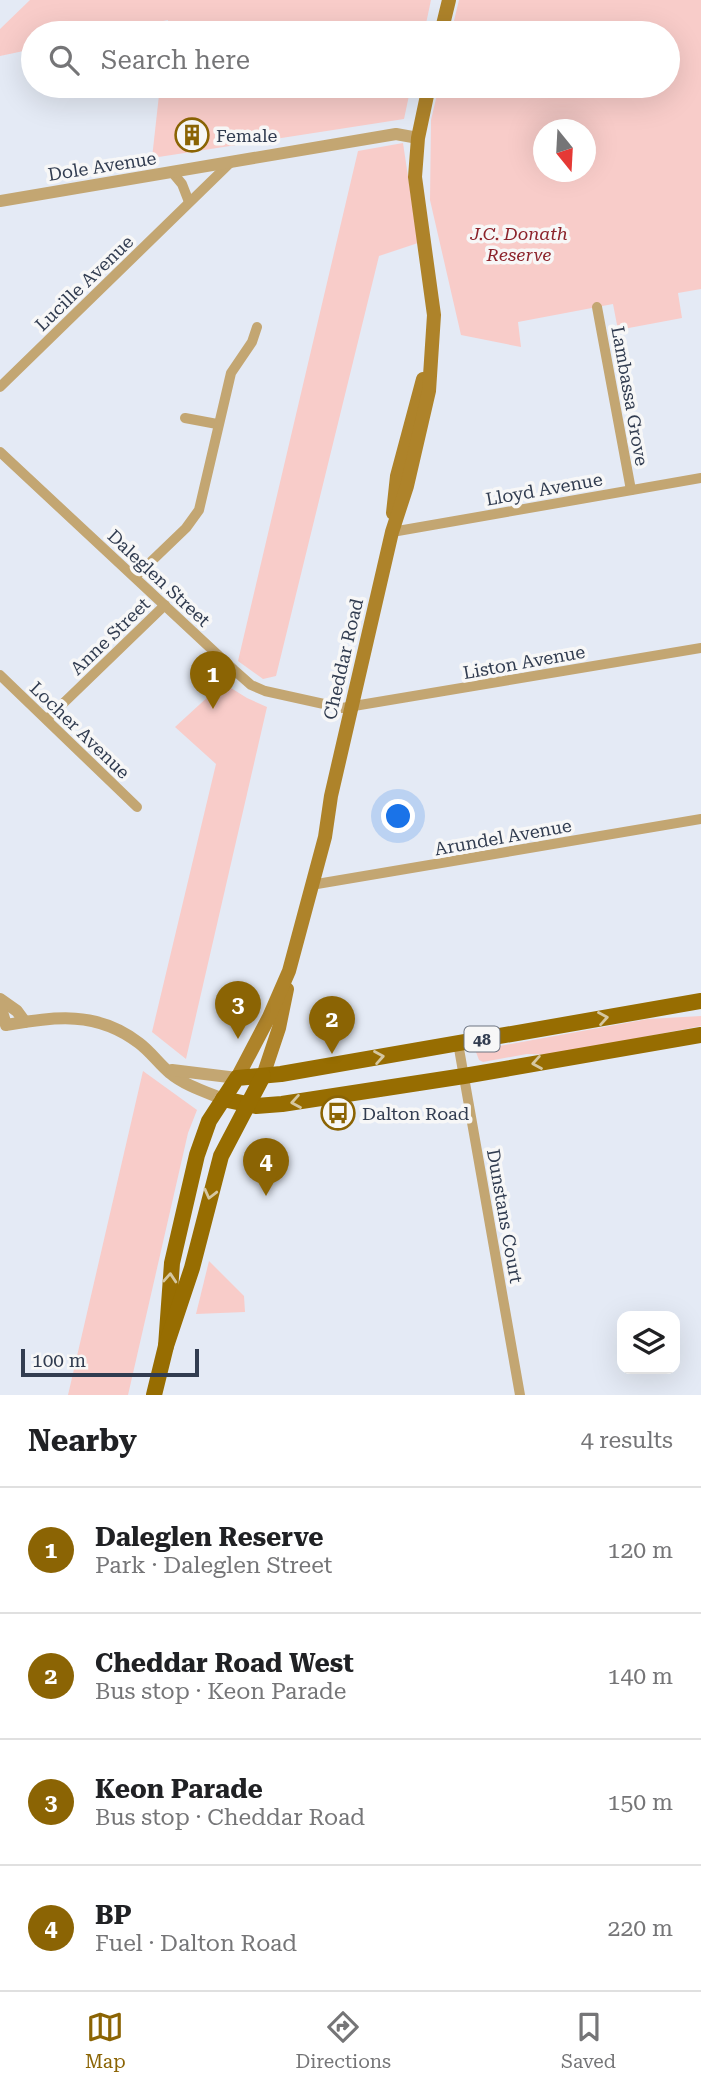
<!DOCTYPE html>
<html lang="en">
<head>
<meta charset="utf-8">
<style>
  body { margin:0; font-family:"Roboto Serif",serif; background:#f6f6f6; color:#202124 }
  .controls { position:absolute; right:21px; bottom:21px; display:grid; overflow:hidden; border-radius:14px; box-shadow:0 7px 28px #0002 }
  .controls button { width:63px; height:63px; display:grid; place-items:center; padding:0; border:0; border-bottom:2px solid #e0e0e0; background:#fff; color:#202124; font:35px sans-serif }
  .compass { position:absolute; left:533px; top:119px; width:63px; height:63px; border-radius:50%; background:#fff; box-shadow:0 7px 28px #0002; rotate:162deg }
  .scale { position:absolute; left:21px; bottom:18px; width:178px; box-sizing:border-box; padding-left:7px; border:4px solid #313c50; border-top:0; font-size:19px; line-height:24px; white-space:nowrap; color:#313c50; -webkit-text-stroke:5px #f7f7f7; paint-order:stroke }
  .you { position:absolute; left:399px; top:817px; width:24px; height:24px; margin:-18px; border:5px solid #fff; border-radius:50%; background:#1a73e8; box-shadow:0 0 0 10px #1a73e833 }
  .badge { display:grid; place-items:center; width:46px; height:46px; border-radius:50%; background:#8b6404; color:#fff; font-size:23px; font-weight:700 }
  .pin { position:absolute; translate:-50% -58px; filter:drop-shadow(0 2px 4px #0008) }
  .pin::after { content:''; position:absolute; top:37px; width:24px; height:21px; background:inherit; clip-path:polygon(0 0,100% 0,50% 100%) }
  .list { margin:0; padding:0; list-style:none }
  h2 { display:flex; justify-content:space-between; align-items:center; height:91px; margin:0; padding:0 28px; font-size:30px }
  h2 small { font-size:23px; font-weight:400; color:#757577 }
  .list li { display:grid; grid-template-columns:46px 1fr auto; gap:21px; align-items:center; box-sizing:border-box; height:126px; padding:0 28px; border-top:2px solid #e0e0e0 }
  .list b { display:block; font-size:26px; white-space:nowrap }
  .list p { margin:0; font-size:23px; white-space:nowrap; color:#757577 }
  .list em { font-size:23px; font-style:normal; color:#757577 }
  .icon { flex:none; width:38px; height:38px; fill:none; stroke:currentColor; stroke-width:2; stroke-linecap:round; stroke-linejoin:round }
  .map { position:relative; flex:none; width:701px; height:1395px; overflow:hidden }
  .search { position:absolute; background:#fff; box-shadow:0 7px 28px #0002; left:21px; right:21px; top:21px; height:77px; display:flex; align-items:center; gap:18px; box-sizing:border-box; padding:0 24px; border-radius:38px; color:#757577; font-size:26px }
  .sheet { height:595px; background:#fff }
  nav { display:flex; justify-content:space-around; align-items:center; box-sizing:border-box; height:98px; border-top:2px solid #e0e0e0; background:#fff; font-size:19px; color:#757577 }
  nav a { display:grid; justify-items:center; gap:4px }
  nav .on { color:#8b6404 }
  .map>svg:first-child { display:block }
  .green { fill:#f8ccc9; fill-rule:evenodd }
  .lines { fill:none; stroke-linecap:round; stroke-linejoin:round }
  .minor { stroke:#c3a672; stroke-width:10 }
  .tertiary { stroke:#c3a672; stroke-width:12 }
  .secondary { stroke:#ae832a; stroke-width:14 }
  .primary { stroke:#976d01; stroke-width:16 }
  .oneway { stroke:#d5c7a1 }
  .labels { text-anchor:middle; dominant-baseline:central; stroke-width:7; stroke-linejoin:round; paint-order:stroke }
  .shield { fill:#f7f7f7; stroke:#6c7482; stroke-width:2 }
  .shield-label { font-size:16px; font-weight:bold; fill:#313c50 }
  .poi-label { font-size:18px; fill:#313c50; stroke:#f7f7f7; text-anchor:start }
  .street-label { font-size:18px; fill:#313c50; stroke:#f7f7f7 }
  .park-label { font-size:18px; font-style:italic; fill:#8c232b; stroke:#f7f7f7 }
</style>
</head>
<body>
<div class="map">
<svg width="701" height="1395" viewBox="0 0 701 1395">
  <rect width="100%" height="100%" fill="#e4eaf5"/>
  <g class="green">
    <polygon points="30,0 431,0 424,33 167,33 168,20 104,33 33,33 33,49 0,56 0,29"/>
    <path d="M459,0h242v289l-23,4 4,25 -64,12 -5,-26 -95,18 3,25 -60,-12 -31,-135 1,-80 8,-34h229v-53h-217zM544,130h42v42h-42z"/>
    <polygon points="160,86 411,86 404,119 152,158"/>
    <polygon points="403,143 418,243 379,256 276,676 263,679 238,661 358,151"/>
    <polygon points="223,683 247,698 267,707 186,1059 152,1032 216,764 175,727"/>
    <polygon points="701,1016 701,1026 551,1055 527,1054 483,1062 479,1060 476,1052 483,1049 648,1019"/>
    <polygon points="143,1071 197,1110 188,1133 128,1395 68,1395"/>
    <polygon points="209,1261 244,1296 245,1312 196,1314"/>
  </g>
  <g class="lines">
    <g class="minor">
      <polyline points="172,172 182,184 189,202"/>
      <polyline points="597,307 631,490"/>
      <polyline points="0,387 230,163"/>
      <polyline points="185,418 217,424"/>
      <polyline points="0,452 234,670 251,685 265,691 342,708 701,648"/>
      <polyline points="392,532 701,478"/>
      <polyline points="135,577 186,528 199,510 231,373 252,342 257,327"/>
      <polyline points="0,675 137,807"/>
      <polyline points="47,719 165,605"/>
      <polyline points="311,885 701,819"/>
      <polyline points="458,1043 520,1395"/>
    </g>
    <g class="tertiary">
      <polyline points="0,201 396,134 418,138"/>
      <polyline points="0,999 17,1011 25,1022"/>
      <path d="M0,1005l6,20c49,-8 90,-15 133,18 12,9 20,21 31,30 14,12 36,19 53,26"/>
      <polyline points="172,1070 237,1078"/>
    </g>
    <g class="secondary">
      <polyline points="441,33 449,0"/>
      <polyline points="393,513 397,476 423,379"/>
      <polyline points="263,1076 279,1028 287,989"/>
      <polyline points="237,1078 269,1017 289,971 325,837 331,796 392,532 407,486 429,391 434,315 415,177 418,138 429,86"/>
    </g>
    <g class="primary">
      <polyline points="223,1099 256,1106 282,1104 464,1076 701,1035"/>
      <polyline points="166,1346 172,1263 197,1155 209,1121 237,1078 281,1074 701,1001"/>
      <polyline points="154,1395 166,1346 192,1268 221,1156 263,1076"/>
    </g>
  </g>
  <defs><path id="oneway-chevron" d="M-2-3.5L2.5 0L-2 3.5" fill="none" stroke-width="1.6" stroke-linecap="round" stroke-linejoin="round" transform="scale(1.75)"/></defs>
  <g class="oneway">
    <use href="#oneway-chevron" transform="translate(603 1018) rotate(-10)"/>
    <use href="#oneway-chevron" transform="translate(379 1057) rotate(-10)"/>
    <use href="#oneway-chevron" transform="translate(537 1063) rotate(170)"/>
    <use href="#oneway-chevron" transform="translate(296 1102) rotate(170)"/>
    <use href="#oneway-chevron" transform="translate(210 1194) rotate(104)"/>
    <use href="#oneway-chevron" transform="translate(170 1278) rotate(-86)"/>
  </g>
  <defs>
    <symbol id="building-ring" viewBox="-11 -11 22 22"><circle r="9.5" fill="#f7f7f7" stroke="#8b6404" stroke-width="1.5"/><path d="M-4-6H4V6H1V3H-1V6H-4ZM-2.5-4.3h1.7v1.8h-1.7ZM.8-4.3h1.7v1.8H.8ZM-2.5-1h1.7V.8h-1.7ZM.8-1h1.7V.8H.8Z" fill="#8b6404"/></symbol>
    <symbol id="bus-ring" viewBox="-11 -11 22 22"><circle r="9.5" fill="#f7f7f7" stroke="#8b6404" stroke-width="1.5"/><path d="M-5-6H5V4H4V6H2V4H-2V6H-4V4H-5ZM-3.5-4V0h7V-4ZM-3.5 1.2v1.5H-2V1.2ZM2 1.2v1.5H3.5V1.2Z" fill="#8b6404"/></symbol>
  </defs>
  <g fill-rule="evenodd">
    <use href="#building-ring" x="173" y="116" width="38" height="38"/>
    <use href="#bus-ring" x="319" y="1094" width="38" height="38"/>
  </g>
  <g class="labels">
    <rect class="shield" x="464.5" y="1026.5" width="35" height="25" rx="5"/>
    <g class="shield-label">
      <text x="482" y="1039">48</text>
    </g>
    <g class="poi-label">
      <text x="216" y="135">Female</text>
      <text x="362" y="1113">Dalton Road</text>
    </g>
    <g class="street-label">
      <text transform="translate(102 166) rotate(-9)">Dole Avenue</text>
      <text transform="translate(84 283) rotate(-44)">Lucille Avenue</text>
      <text transform="translate(630 396) rotate(80)">Lambassa Grove</text>
      <text transform="translate(544 489) rotate(-10)">Lloyd Avenue</text>
      <text transform="translate(159 578) rotate(43)">Daleglen Street</text>
      <text transform="translate(110 636) rotate(-44)">Anne Street</text>
      <text transform="translate(343 659) rotate(-77)">Cheddar Road</text>
      <text transform="translate(524 662) rotate(-10)">Liston Avenue</text>
      <text transform="translate(80 730) rotate(44)">Locher Avenue</text>
      <text transform="translate(503 837) rotate(-10)">Arundel Avenue</text>
      <text transform="translate(505 1216) rotate(80)">Dunstans Court</text>
    </g>
    <g class="park-label">
      <text x="519" y="233">J.C. Donath<tspan x="519" dy="21">Reserve</tspan></text>
    </g>
  </g>
</svg>
<div class="controls">
<button><svg class="icon" aria-label="layers" viewBox="0 0 24 24"><path d="M12 4l9 5-9 5-9-5zM3 14l9 5 9-5"/></svg></button>
</div>
<svg class="compass" viewBox="-18 -18 36 36"><path d="M0-13l5 13h-10z" fill="#e53935"/><path d="M0 13l5-13h-10z" fill="#757577"/></svg>
<div class="scale">100 m</div>
<div class="you"></div>
<div class="pin badge" style="left:213px;top:709px">1</div>
<div class="pin badge" style="left:332px;top:1054px">2</div>
<div class="pin badge" style="left:238px;top:1039px">3</div>
<div class="pin badge" style="left:266px;top:1196px">4</div>
<div class="search"><svg class="icon" aria-label="search" viewBox="0 0 24 24"><circle cx="10" cy="10" r="6"/><path d="M15 15l6 6"/></svg>Search here</div>
</div>
<section class="sheet">
<h2>Nearby<small>4 results</small></h2>
<ul class="list">
<li><span class="badge">1</span><div><b>Daleglen Reserve</b><p>Park · Daleglen Street</p></div><em>120 m</em></li>
<li><span class="badge">2</span><div><b>Cheddar Road West</b><p>Bus stop · Keon Parade</p></div><em>140 m</em></li>
<li><span class="badge">3</span><div><b>Keon Parade</b><p>Bus stop · Cheddar Road</p></div><em>150 m</em></li>
<li><span class="badge">4</span><div><b>BP</b><p>Fuel · Dalton Road</p></div><em>220 m</em></li>
</ul>
</section>
<nav>
<a class="on"><svg class="icon" aria-label="map" viewBox="0 0 24 24"><path d="M3 6l6-2 6 2 6-2v14l-6 2-6-2-6 2zM9 4v14M15 6v14"/></svg>Map</a>
<a><svg class="icon" aria-label="directions" viewBox="0 0 24 24"><path d="M12 3l9 9-9 9-9-9zM9 14v-3h6M13 9l2 2-2 2"/></svg>Directions</a>
<a><svg class="icon" aria-label="saved" viewBox="0 0 24 24"><path d="M7 4h10v16l-5-4-5 4z"/></svg>Saved</a>
</nav>
</body>
</html>
